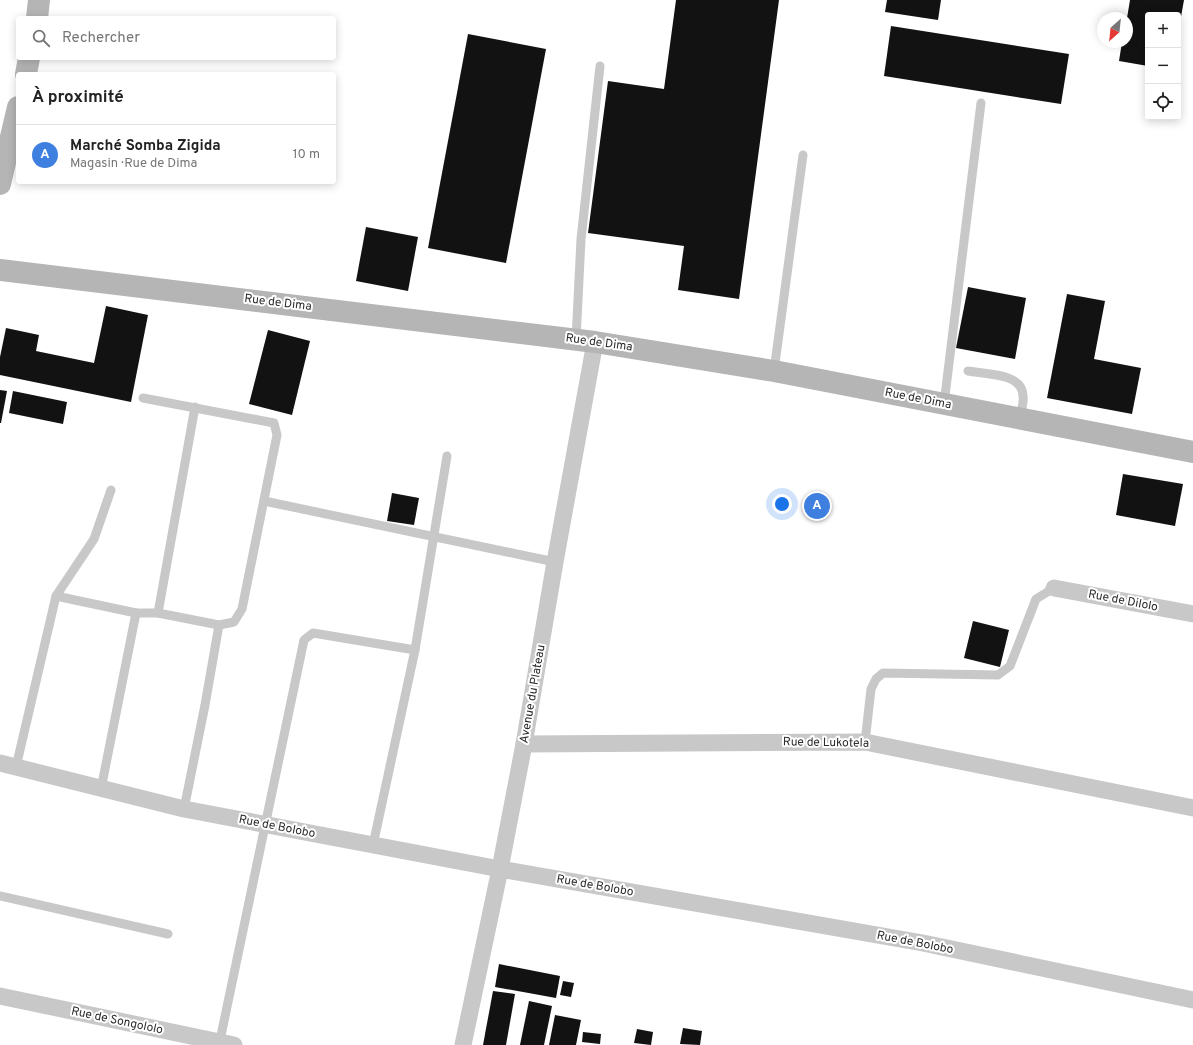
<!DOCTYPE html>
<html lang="fr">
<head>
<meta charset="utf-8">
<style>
  body { margin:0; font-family:Overpass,sans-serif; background:#f6f6f6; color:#222 }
  .controls { position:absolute; right:12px; top:12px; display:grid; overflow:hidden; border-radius:4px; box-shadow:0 2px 10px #0003 }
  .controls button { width:36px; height:36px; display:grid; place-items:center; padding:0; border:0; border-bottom:1px solid #e0e0e0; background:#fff; color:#222; font:20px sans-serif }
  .compass { position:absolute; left:1097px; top:12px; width:36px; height:36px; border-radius:50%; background:#fff; box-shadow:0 2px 10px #0003; rotate:207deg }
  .you { position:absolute; left:782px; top:504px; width:14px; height:14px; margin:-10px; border:3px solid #fff; border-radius:50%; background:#1a73e8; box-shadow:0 0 0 6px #1a73e833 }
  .badge { display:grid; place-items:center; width:26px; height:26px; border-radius:50%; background:#0f766e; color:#fff; font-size:13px; font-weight:700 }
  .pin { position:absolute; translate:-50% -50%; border:2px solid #fff; box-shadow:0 1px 4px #0006 }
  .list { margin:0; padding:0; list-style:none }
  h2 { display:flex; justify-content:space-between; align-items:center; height:52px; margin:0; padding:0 16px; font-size:17px }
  h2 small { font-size:13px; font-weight:400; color:#767676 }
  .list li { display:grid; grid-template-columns:26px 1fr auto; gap:12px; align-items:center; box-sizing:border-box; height:60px; padding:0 16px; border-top:1px solid #e0e0e0 }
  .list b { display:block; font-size:15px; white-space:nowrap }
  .list p { margin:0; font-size:13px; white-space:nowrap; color:#767676 }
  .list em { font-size:13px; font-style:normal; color:#767676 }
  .icon { flex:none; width:22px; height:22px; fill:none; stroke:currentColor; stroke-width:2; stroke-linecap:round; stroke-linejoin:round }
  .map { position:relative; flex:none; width:1193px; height:1045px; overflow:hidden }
  .search { position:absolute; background:#fff; box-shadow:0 2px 10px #0003; left:16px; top:16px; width:320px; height:44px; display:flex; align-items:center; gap:10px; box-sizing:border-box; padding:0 14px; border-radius:4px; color:#767676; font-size:15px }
  .panel { position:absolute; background:#fff; box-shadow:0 2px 10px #0003; left:16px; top:72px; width:320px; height:112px; border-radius:4px }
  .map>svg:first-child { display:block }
  .building { fill:#121212 }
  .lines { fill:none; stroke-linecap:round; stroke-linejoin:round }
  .lane { stroke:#c8c8c8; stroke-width:9 }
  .street { stroke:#c8c8c8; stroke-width:17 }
  .secondary { stroke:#b5b5b5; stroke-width:22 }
  .labels { text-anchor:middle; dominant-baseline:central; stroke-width:4; stroke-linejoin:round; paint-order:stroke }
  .street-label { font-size:12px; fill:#2b2b2b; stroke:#fff }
</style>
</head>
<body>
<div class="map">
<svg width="1193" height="1045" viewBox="0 0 1193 1045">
  <rect width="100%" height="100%" fill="#fff"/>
  <g class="building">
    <polygon points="676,0 779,0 739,299 678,290 684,246 588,233 608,81 664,89"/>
    <polygon points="887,0 941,0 938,20 885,12"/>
    <polygon points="1130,0 1184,0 1179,28 1178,15 1148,15 1148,66 1119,61 1122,42 1127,42 1127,18"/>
    <polygon points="891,26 1069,54 1061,104 884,76"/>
    <polygon points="468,34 546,49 506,263 428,248"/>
    <polygon points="366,227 418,237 408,291 356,281"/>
    <polygon points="968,287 1026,298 1015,359 956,348"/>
    <polygon points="1067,294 1105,301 1094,359 1141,368 1132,414 1047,398"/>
    <polygon points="106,306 148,315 131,402 0,375 0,357 6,328 39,335 36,351 94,363"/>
    <polygon points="268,330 310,341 292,415 249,404"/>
    <polygon points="0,390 7,391 1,423 0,423"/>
    <polygon points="13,391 67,402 63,424 9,413"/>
    <polygon points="1123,474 1183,484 1175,526 1116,515"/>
    <polygon points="392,493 419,498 414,525 387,521"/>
    <polygon points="973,621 1009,630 1000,667 964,658"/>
    <polygon points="499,964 560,976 556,998 495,987"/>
    <polygon points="563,981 574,983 571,997 560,995"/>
    <polygon points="493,991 515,994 506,1045 483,1045"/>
    <polygon points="529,1001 552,1006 544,1045 520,1045"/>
    <polygon points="555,1015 581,1020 576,1045 549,1045"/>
    <polygon points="683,1028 702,1031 700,1045 680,1044"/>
    <polygon points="637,1029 653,1032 651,1045 634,1043"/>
    <polygon points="583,1032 601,1034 600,1044 582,1042"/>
  </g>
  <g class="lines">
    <g class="lane">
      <polyline points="576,340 581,239 600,66"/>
      <polyline points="774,371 803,155"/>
      <path d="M968,371c17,3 55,2 55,25 1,7 -2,16 -3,22"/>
      <polyline points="944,404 981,103"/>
      <polyline points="264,501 555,562"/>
      <polyline points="56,596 136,613 158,613 219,625 234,622 242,609 277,435 274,423 143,398"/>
      <polyline points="158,613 195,407"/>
      <polyline points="865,742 871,689 876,679 883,673 998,675 1010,666 1036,599 1054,588"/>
      <polyline points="16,767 56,596 94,539 111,490"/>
      <polyline points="101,789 136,613"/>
      <polyline points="184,809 205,705 219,625"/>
      <polyline points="373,845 415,650 447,456"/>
      <polyline points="0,896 168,934"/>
      <polyline points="219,1045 304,640 313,633 415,650"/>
    </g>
    <g class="street">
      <polyline points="1054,588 1193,614"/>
      <polyline points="524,744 865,742 1193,808"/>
      <polyline points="0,763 184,809 500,869 923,943 1193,1000"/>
      <polyline points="0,996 234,1045"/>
      <polyline points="463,1045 500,869 524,744 555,562 595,342"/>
    </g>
    <g class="secondary">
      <polyline points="37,18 39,0"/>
      <polyline points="26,74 29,58"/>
      <polyline points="0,184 18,107"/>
      <polyline points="0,270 595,342 774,371 1193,452"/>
    </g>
  </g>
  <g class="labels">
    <g class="street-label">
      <text transform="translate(278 303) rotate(7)">Rue de Dima</text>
      <text transform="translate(599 343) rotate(8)">Rue de Dima</text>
      <text transform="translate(918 399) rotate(11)">Rue de Dima</text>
      <text transform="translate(1123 601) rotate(11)">Rue de Dilolo</text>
      <text transform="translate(533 694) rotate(-80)">Avenue du Plateau</text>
      <text transform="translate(826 743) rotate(1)">Rue de Lukotela</text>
      <text transform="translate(277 827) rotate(11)">Rue de Bolobo</text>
      <text transform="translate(595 886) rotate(10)">Rue de Bolobo</text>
      <text transform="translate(915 943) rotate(11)">Rue de Bolobo</text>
      <text transform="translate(117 1021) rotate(12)">Rue de Songololo</text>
    </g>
  </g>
</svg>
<div class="controls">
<button>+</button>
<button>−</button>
<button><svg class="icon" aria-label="locate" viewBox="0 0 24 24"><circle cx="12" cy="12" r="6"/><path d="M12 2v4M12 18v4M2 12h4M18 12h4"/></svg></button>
</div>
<svg class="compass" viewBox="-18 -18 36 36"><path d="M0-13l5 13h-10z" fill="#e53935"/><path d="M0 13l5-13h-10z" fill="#767676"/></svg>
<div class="you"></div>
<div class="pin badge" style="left:817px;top:506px;background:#3f7fe0">A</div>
<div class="search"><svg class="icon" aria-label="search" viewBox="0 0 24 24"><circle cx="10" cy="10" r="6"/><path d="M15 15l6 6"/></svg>Rechercher</div>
<section class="panel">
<h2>À proximité<small></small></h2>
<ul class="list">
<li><span class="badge" style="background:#3f7fe0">A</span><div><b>Marché Somba Zigida</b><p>Magasin · Rue de Dima</p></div><em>10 m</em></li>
</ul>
</section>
</div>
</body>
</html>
